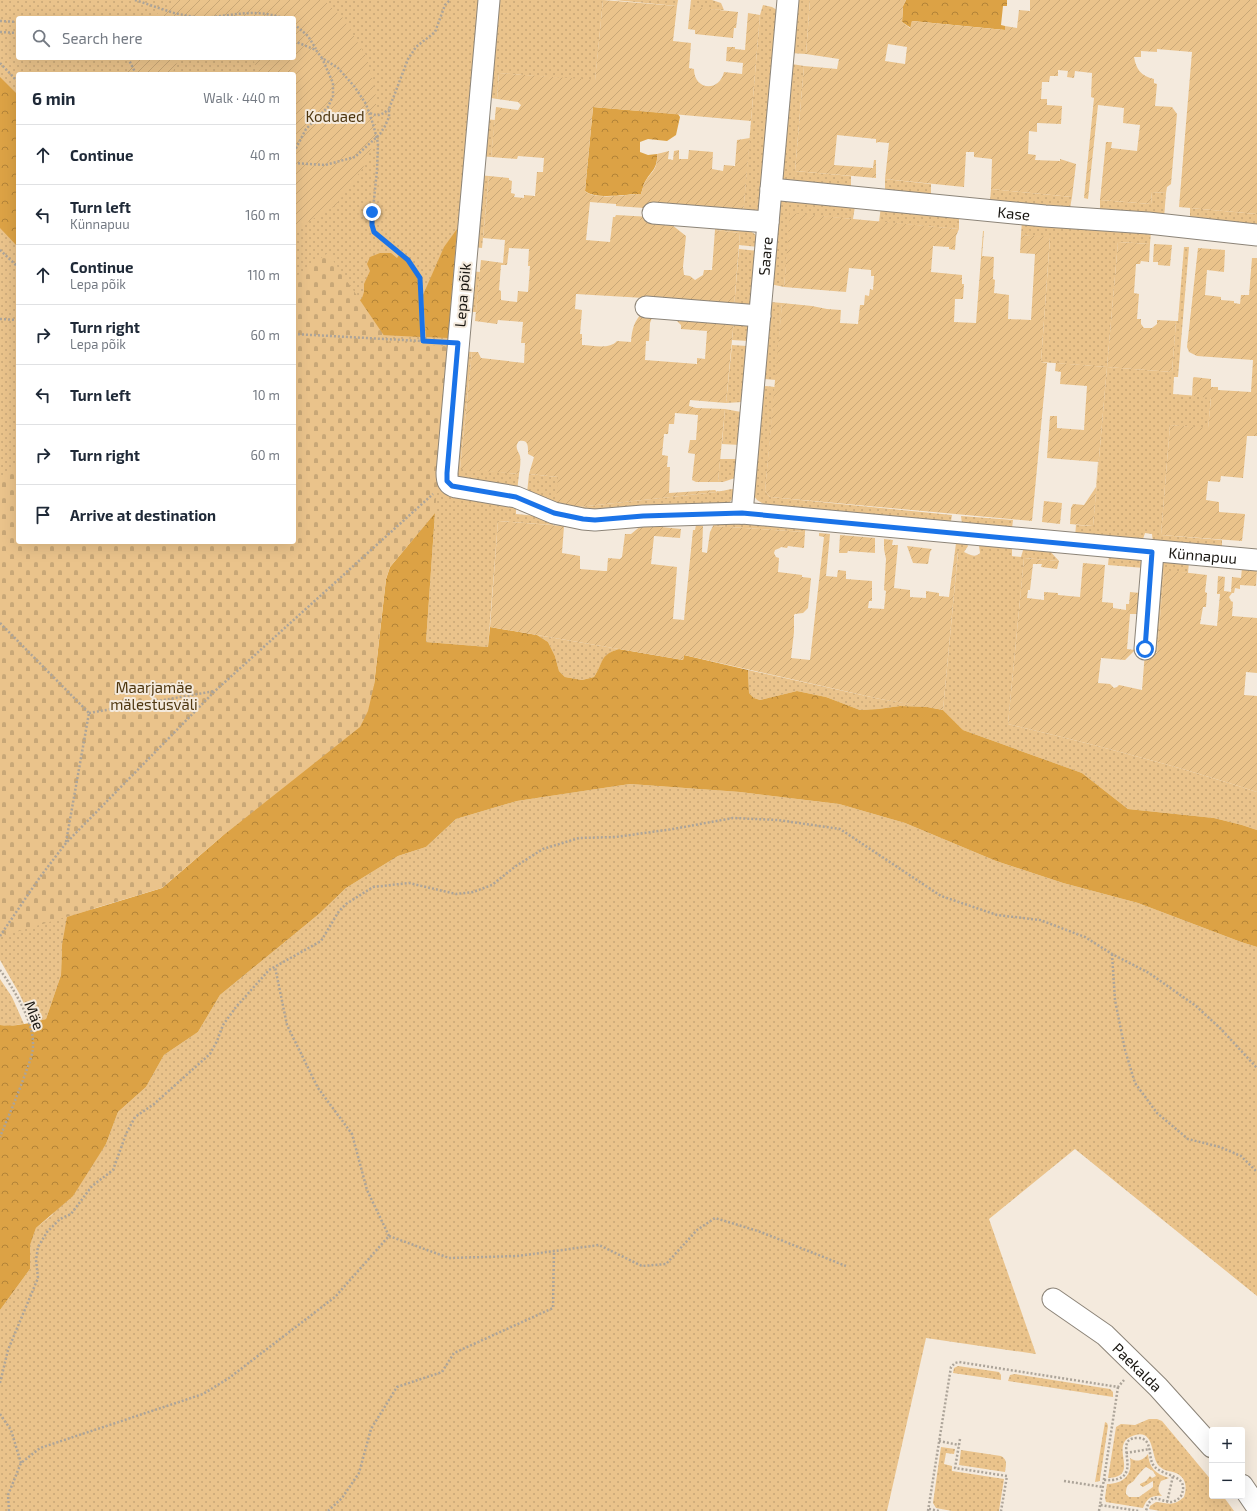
<!DOCTYPE html>
<html lang="en">
<head>
<meta charset="utf-8">
<style>
  body { margin:0; font-family:"Exo 2",sans-serif; background:#f6f6f7; color:#1f2937 }
  .controls { position:absolute; right:12px; bottom:12px; display:grid; overflow:hidden; border-radius:4px; box-shadow:0 4px 16px #0002 }
  .controls button { width:36px; height:36px; display:grid; place-items:center; padding:0; border:0; border-bottom:1px solid #e0e1e3; background:#fff; color:#1f2937; font:20px sans-serif }
  .stop { position:absolute; width:12px; height:12px; margin:-9px; border:3px solid #1a73e8; border-radius:50%; background:#fff }
  .stop.end { background:#1a73e8; border-color:#fff; box-shadow:0 1px 4px #0008 }
  .list { margin:0; padding:0; list-style:none }
  h2 { display:flex; justify-content:space-between; align-items:center; height:52px; margin:0; padding:0 16px; font-size:17px }
  h2 small { font-size:13px; font-weight:400; color:#747a83 }
  .list li { display:grid; grid-template-columns:26px 1fr auto; gap:12px; align-items:center; box-sizing:border-box; height:60px; padding:0 16px; border-top:1px solid #e0e1e3 }
  .list b { display:block; font-size:15px; white-space:nowrap }
  .list p { margin:0; font-size:13px; white-space:nowrap; color:#747a83 }
  .list em { font-size:13px; font-style:normal; color:#747a83 }
  .icon { flex:none; width:22px; height:22px; fill:none; stroke:currentColor; stroke-width:2; stroke-linecap:round; stroke-linejoin:round }
  .map { position:relative; flex:none; width:1257px; height:1511px; overflow:hidden }
  .search { position:absolute; background:#fff; box-shadow:0 4px 16px #0002; left:16px; top:16px; width:280px; height:44px; display:flex; align-items:center; gap:10px; box-sizing:border-box; padding:0 14px; border-radius:4px; color:#747a83; font-size:15px }
  .panel { position:absolute; background:#fff; box-shadow:0 4px 16px #0002; left:16px; top:72px; width:280px; height:472px; border-radius:4px }
  .map>svg:first-child { display:block }
  .grass { fill:url(#grass-dots); fill-rule:evenodd }
  .forest { fill:url(#forest-crowns) }
  .cemetery { fill:url(#cemetery-stones) }
  .garden { fill:url(#garden-furrows); fill-rule:evenodd }
  .lines { fill:none; stroke-linecap:round; stroke-linejoin:round }
  .minor-casing { stroke:#8c8478; stroke-width:23 }
  .path { stroke:#aca499; stroke-width:2.5; stroke-dasharray:2 2; stroke-linecap:butt }
  .minor { stroke:#fff; stroke-width:21 }
  .route { stroke:#1a73e8; stroke-width:5 }
  .labels { text-anchor:middle; dominant-baseline:central; stroke-width:4; stroke-linejoin:round; paint-order:stroke }
  .park-label { font-size:15px; fill:#4f3710; stroke:#f4eadd }
  .street-label { font-size:15px; fill:#191611; stroke:#f4eadd }
</style>
</head>
<body>
<div class="map">
<svg width="1257" height="1511" viewBox="0 0 1257 1511">
  <defs>
    <pattern id="grass-dots" width="8" height="8" patternUnits="userSpaceOnUse"><rect width="8" height="8" fill="#eac38b"/><path d="M2 2h.1M6 6h.1" fill="none" stroke="#c8a777" stroke-width="1.8" stroke-linecap="round"/></pattern>
    <pattern id="forest-crowns" width="20" height="18" patternUnits="userSpaceOnUse"><rect width="20" height="18" fill="#dca245"/><path d="M2 6a3 3 0 1 1 6 0M12 15a3 3 0 1 1 6 0" fill="none" stroke="#b28338"/></pattern>
    <pattern id="cemetery-stones" width="16" height="16" patternUnits="userSpaceOnUse"><rect width="16" height="16" fill="#eac38b"/><path d="M2 7V4a2 2 0 0 1 4 0v3zM10 15v-3a2 2 0 0 1 4 0v3z" fill="#c8a777"/></pattern>
    <pattern id="garden-furrows" width="10" height="10" patternUnits="userSpaceOnUse"><rect width="10" height="10" fill="#eac38b"/><path d="M-1 1l2-2M0 10L10 0M9 11l2-2" fill="none" stroke="#c8a777"/></pattern>
  </defs>
  <rect width="100%" height="100%" fill="#f4eadd"/>
  <g class="grass">
    <path d="M0,0h489l-42,481 -4,11 73,14v8l31,3 7,2 -1,6 -55,-4 -10,126 -62,-5 9,-128 -373,431 -1,30 -15,44 -13,4 -14,-30 -19,-33zM18,18h276v40h-276zM18,74h276v468h-276z"/>
    <polygon points="495,0 603,0 595,81 499,73 497,99 486,97"/>
    <polygon points="614,0 678,0 677,6"/>
    <polygon points="691,0 712,0 721,3 724,10 690,9"/>
    <polygon points="795,0 810,0 806,54 790,53"/>
    <polygon points="763,5 772,7 777,10 759,213 743,215 760,15"/>
    <polygon points="792,64 804,66 795,171 851,176 851,191 784,181 782,177"/>
    <polygon points="484,119 495,120 491,157 480,156"/>
    <polygon points="478,175 489,176 482,248 472,247"/>
    <polygon points="885,179 931,184 931,194 930,197 885,193"/>
    <polygon points="991,189 1072,197 1070,208 990,202"/>
    <polygon points="1152,192 1166,193 1164,218 1100,210 1100,200 1151,204"/>
    <polygon points="781,200 855,206 853,219 791,214 784,287 770,284"/>
    <polygon points="881,206 956,213 959,219 959,229 879,222"/>
    <polygon points="1190,208 1257,214 1257,228 1190,220"/>
    <polygon points="1022,220 1151,231 1150,244 1118,242 1107,367 1172,372 1176,321 1178,321 1184,247 1189,247 1178,377 1174,377 1173,394 1211,397 1208,429 1170,425 1161,535 1222,540 1222,546 1153,543 1152,534 1145,533 1142,542 1075,537 1076,525 1093,526 1107,367 1041,362 1050,238 1021,235"/>
    <path d="M715,225c14,2 35,0 43,13v9l-19,-2 1,-12 -25,-3z"/>
    <polygon points="739,249 758,251 752,305 734,307"/>
    <polygon points="470,271 480,272 476,312 466,312"/>
    <polygon points="771,302 782,303 776,380 764,379"/>
    <polygon points="734,320 750,321 748,341 732,340"/>
    <polygon points="732,345 747,346 742,402 726,403"/>
    <polygon points="462,351 472,352 460,468 519,474 517,491 453,477"/>
    <polygon points="766,386 775,387 765,491 770,497 952,515 951,521 948,524 767,506 757,500 754,496 762,387"/>
    <polygon points="725,409 741,412 740,445 722,444"/>
    <polygon points="720,459 739,459 735,478 723,482 718,482"/>
    <path d="M529,474l29,3 20,30 139,-15v-1c6,1 11,-2 17,-2l1,7 -6,7 -140,12 -62,-22z"/>
    <polygon points="961,516 1013,520 1012,528 962,524"/>
    <polygon points="714,523 806,524 805,532 713,526"/>
    <path d="M981,542l31,4v10l9,1 3,-10 24,2 11,12 -35,-3 -16,166c84,20 167,41 249,68v38l-15,-5 -28,-7 -86,-9 -46,-36 -119,-43 -20,-20 15,-158 -3,-1 1,-8 11,1 1,2 -4,6c6,3 11,6 16,1l-1,-7z"/>
    <polygon points="1109,555 1142,558 1144,568 1108,565"/>
    <polygon points="1157,561 1189,562 1188,573 1164,571 1157,653 1155,650"/>
    <path d="M537,635l82,14c-19,6 -15,13 -25,28l-12,3 -17,-3 -6,-6 -4,-15 -7,-14z"/>
    <polygon points="748,670 880,699 929,707 900,706 878,709 860,710 826,697 797,691 760,700 754,698 749,693"/>
    <polygon points="630,784 740,792 839,804 905,823 996,861 1063,883 1138,903 1241,942 1257,947 1257,1296 1075,1149 989,1219 1036,1354 926,1338 887,1511 0,1511 0,1310 30,1269 30,1244 36,1228 52,1215 106,1144 118,1112 146,1087 164,1055 198,1032 220,995 319,914 346,888 398,856 426,847 456,819 517,801"/>
    <polygon points="0,979 12,997 24,1024 8,1026 0,1025"/>
    <polygon points="958,1366 999,1372 1001,1375 1001,1380 953,1373 954,1368"/>
    <polygon points="1015,1374 1110,1389 1113,1392 1113,1397 1008,1381 1010,1375"/>
    <path d="M1149,1419h8l5,2 50,60v15h11l11,15h-74l-11,-2 1,-3 6,-4c14,1 16,5 28,-5 4,-11 1,-22 -11,-25 -5,-1 -10,-2 -14,-6 -9,-9 -3,-41 -29,-29 -20,10 11,40 -22,41l8,-51 5,-3 14,1z"/>
    <polygon points="1105,1422 1107,1423 1108,1426 1100,1479 1100,1481 1095,1482"/>
    <polygon points="941,1447 955,1449 954,1454 946,1453 944,1464 952,1466 952,1471 1004,1479 999,1511 952,1511 936,1508 933,1503"/>
    <path d="M961,1450l40,6c7,4 5,9 4,16l-46,-7z"/>
    <path d="M1148,1454c1,13 7,20 21,24l-8,3c-3,6 -4,10 1,15 -10,-1 -15,2 -19,12l-37,-6 -1,-4 2,-14c16,0 26,-9 23,-26 8,5 13,2 18,-4zM1146,1467l7,4 3,5 -4,2 -2,-2 -4,5 -6,3v1l3,2 10,-6v6l-14,10h-10l-3,-3c0,-13 6,-9 9,-15 3,-4 7,-9 11,-12z"/>
  </g>
  <g class="forest">
    <polygon points="906,0 1007,0 1007,6 1003,6 1001,25 1005,26 1005,30 912,21 911,28 902,22 903,6"/>
    <polygon points="0,77 18,95 18,247 0,228"/>
    <path d="M593,107l85,7 2,3 -4,18 -9,6 -19,-2 -8,3v10l8,3 9,-1c1,16 -7,17 -13,30 -1,3 -2,7 -3,10 -14,0 -45,6 -56,-3z"/>
    <polygon points="457,229 448,338 426,337 423,295 444,247"/>
    <path d="M380,253h11l6,5 2,-3c7,6 15,13 18,22 5,12 2,44 4,60l-59,-3 -10,-25 10,-11 2,-6v-8l6,-13 -3,-7 3,-7z"/>
    <path d="M435,513l-9,129 62,5 2,-20 47,8 11,7 7,14 4,15 6,6 17,3 12,-3c10,-15 5,-22 25,-28l64,11 1,-5 64,15 1,23 5,5 6,2 37,-9 29,6 34,13 18,-1 22,-3 29,1 14,3 20,20 119,43 46,36 86,9 28,7 15,5v117l-16,-5 -103,-39 -75,-20 -67,-22 -91,-38 -66,-19 -99,-12 -110,-8 -113,17 -61,18 -30,28 -28,9 -52,32 -27,26 -99,81 -22,37 -34,23 -18,32 -28,25 -12,32 -33,52 -37,32 -6,17v24l-30,41v-285c15,2 31,-2 46,-6l15,-44 1,-30 5,-28 95,-29 58,-50 154,-153 12,-106 4,-12z"/>
  </g>
  <polygon class="cemetery" points="328,253 389,343 448,346 435,513 390,567 386,579 374,685 368,711 360,727 220,838 162,888 6,935 0,932 0,477 18,465 18,542 294,542 294,278"/>
  <g class="garden">
    <polygon points="176,0 324,0 343,18 367,58 376,96 376,137 363,168 335,206 294,230 294,74 260,74 252,58 294,58 294,18 154,18 158,13"/>
    <path d="M603,0l74,6 -4,35 18,2 -2,25 5,1c0,21 25,24 30,3l18,2 1,-11 -17,-2 1,-14h8v2l10,1 3,-37 12,2 -9,106 -158,-14 -8,84c11,10 41,3 56,3 1,-4 2,-7 3,-10 7,-13 14,-13 13,-30l12,-3 -1,8 5,1 1,-9 5,-1v9h9l1,-9 24,2 -1,17 11,2 1,-6 11,1 2,-26 13,-2 -7,77 -127,-9v-2l-26,-2 -4,38 24,2 3,-25h2l1,-2 35,2 16,4 19,15 -3,31 1,8 6,1 5,4 8,-5 1,-5h8l3,-40 25,3 -6,74 -90,-9 -68,-4 -1,15 7,1 -2,24h2v11c11,0 27,5 35,-4l14,1c1,-13 3,-21 12,-30l11,1 -4,10 -1,18h-3l-1,19 52,4v-6l8,1 2,-28 -26,-2v-4l-7,-7 60,1 -8,84 -36,-3 -1,6 7,2 29,1 -7,73h-22l-4,-2 3,-26 -7,-1 2,-13h6l2,-25 -23,-2 -1,11h-5l-1,10h-4l-2,21 6,1 -1,11h3l-1,26 46,-3 2,2 -139,15 -22,-6 2,-24 -29,-3 5,-17 -6,-3c0,-7 1,-15 -9,-13 -5,6 -1,9 1,15 1,6 0,12 -1,18l-59,-5 12,-117h6l3,6 43,5 1,-20h-4l2,-21 -25,-2 -1,4 -22,-3 6,-61 22,3 2,-23 -22,-2 6,-62 20,2v2l3,1 -1,12 4,1 -1,3 10,1v-3l11,1 2,-24h6l1,-14 -26,-2 -1,3 -26,-2 5,-50 22,3 3,-5 -3,-3 -21,-3 2,-26 96,7zM509,248l20,1 -1,17h2l-2,26 -10,-1 -1,11 -16,-2v-9l-2,-1 2,-25h6z"/>
    <path d="M810,0h96l-3,6 -1,16 8,6 2,-7 93,9v-4l12,2 2,-18 11,1v-11h227v214l-78,-7 13,-155 -35,-3v3l-16,-1v6h-7c2,12 7,19 20,22v4l3,1 -2,22 17,1 5,7 -6,70 -4,3 -1,6 -14,-1 -1,12 -51,-4 6,-58h6l-1,6 26,3 3,-26 -17,-2 1,-15 -26,-3 -10,94 -4,-1 10,-100 -3,-1 1,-24 -17,-2 -1,7 -7,-1 1,-6 -10,-1v6h-8l-1,6h-7l-1,17h6v6l15,1 -1,18 -24,-1v9l-8,-1 -1,23 8,1 -1,5 25,1v-2l16,5 -4,33 -81,-8 1,-30 -18,-2v-5h-8l-2,35 -79,-8 4,-36 -11,-1 -2,1v-4l-39,-4 -3,30 39,3 1,-8h2v18l-81,-7 9,-105 33,3 2,-10 -33,-5zM888,44l19,3 -2,17 -20,-3z"/>
    <polygon points="700,8 738,12 736,28 734,28 733,38 695,34 695,30 688,29 690,9"/>
    <polygon points="131,58 179,58 172,74 126,74"/>
    <polygon points="790,213 959,229 956,236 955,250 949,249 949,247 933,246 931,272 962,275 962,284 964,284 963,299 955,299 954,322 976,323 983,231 984,231 982,256 994,257 993,279 995,280 994,293 1009,295 1008,319 1031,320 1035,254 1020,253 1021,235 1050,237 1041,362 1047,363 1032,521 770,497 765,491 782,303 812,306 827,309 841,310 840,323 858,324 860,305 864,305 865,295 869,296 870,289 873,290 874,276 871,276 871,270 849,268 846,292 784,287"/>
    <polygon points="1118,242 1150,244 1149,262 1141,261 1140,264 1136,264 1134,293 1139,294 1137,319 1141,319 1141,324 1144,328 1152,328 1157,324 1157,320 1176,321 1172,372 1107,367 1093,526 1070,524 1071,508 1073,504 1084,505 1096,487 1098,462 1047,458 1050,416 1057,416 1057,428 1084,430 1087,386 1060,384 1061,372 1055,371 1056,363 1107,367"/>
    <polygon points="1154,244 1172,245 1170,266 1158,265 1158,262 1153,262"/>
    <polygon points="1198,248 1225,250 1224,272 1207,270 1205,295 1221,297 1221,300 1234,301 1234,303 1240,304 1241,295 1249,295 1252,258 1257,258 1257,436 1247,436 1243,478 1221,476 1220,482 1208,481 1206,500 1219,502 1219,512 1245,514 1242,541 1161,535 1170,425 1208,428 1211,398 1192,396 1193,378 1194,377 1211,379 1211,387 1218,387 1218,390 1251,392 1253,360 1197,356 1189,352 1187,347"/>
    <polygon points="1044,501 1062,503 1060,524 1042,522"/>
    <polygon points="498,521 564,526 562,553 580,556 580,569 604,571 607,571 608,558 620,559 622,557 625,534 631,534 642,525 681,529 680,538 654,536 651,564 677,567 673,619 684,620 693,530 695,530 696,525 703,526 702,552 707,553 710,532 713,526 805,532 804,548 788,546 787,548 781,547 780,548 775,550 774,553 776,557 779,558 778,572 802,575 802,577 811,578 808,608 803,613 795,614 794,615 794,632 791,658 810,660 824,537 819,536 819,533 830,534 826,576 837,577 838,570 846,571 846,579 872,581 872,601 869,601 868,608 884,609 886,591 884,590 886,559 884,549 884,539 893,540 892,545 898,545 894,588 910,590 910,597 926,598 926,591 939,593 939,596 949,597 955,551 958,551 943,710 880,699 684,655 683,660 490,627"/>
    <polygon points="840,535 875,538 875,553 848,551 847,553 839,553"/>
    <polygon points="907,546 932,549 930,552 928,564 913,563"/>
    <path d="M1024,558l35,3 -2,8 -16,-2 1,-3h-9l-3,26h-2l-1,8 17,2v-8l14,1v2l22,2 3,-34 22,2 -3,37 11,1v5l13,2v-6h3l1,-12 10,1 -2,21h-8l-3,35 8,1 -10,10 -24,-2 -3,25 12,1 4,4 3,-1 2,-2 23,5 3,-38 12,1 7,-83 43,5 -2,17 2,1 -1,14h-3l-3,17 17,2 3,-32h-3l1,-18 7,1 -1,14 7,1 1,-15 9,1 1,-10 15,1 -1,17 -16,-1v4l-5,-1 -1,5h-2l-3,4 2,4 2,1 -1,14 25,2v55l-11,-1 -2,23 13,1v96c-82,-27 -165,-48 -249,-68z"/>
  </g>
  <g class="lines">
    <defs>
      <g id="minor">
        <path id="s1" d="M489,0l-42,473c0,8 1,12 9,14l60,10 38,16 29,6 12,1 48,-4 99,-3 515,47"/>
        <path id="s2" d="M771,189l274,27 103,7 109,12"/>
        <polyline points="653,213 768,222"/>
        <polyline points="646,307 760,316"/>
        <path id="s3" d="M742,513l46,-513"/>
        <polyline points="1145,649 1153,552"/>
        <path id="s4" d="M1053,1299l52,36 53,52 54,60"/>
        <polyline points="1242,1485 1257,1507"/>
      </g>
    </defs>
    <use href="#minor" class="minor-casing"/>
    <g class="path">
      <polyline points="135,0 174,13 199,18"/>
      <path d="M203,18c28,-2 51,-10 80,0"/>
      <polyline points="0,21 18,22"/>
      <polyline points="294,24 308,36 316,49"/>
      <polyline points="0,32 18,33"/>
      <polyline points="294,41 316,50 322,58 338,68 354,86 366,104 373,124 378,143 377,170 372,219 373,230 376,234 409,260 420,278 423,341"/>
      <polyline points="128,58 136,74"/>
      <polyline points="0,63 18,82"/>
      <path d="M370,113c8,4 12,2 19,-4"/>
      <polyline points="294,152 306,129 328,107 333,96 333,83 322,58"/>
      <polyline points="294,163 325,165 355,157 380,134 385,126 389,117 389,109 408,59 416,47 435,32 445,5 450,0"/>
      <polyline points="0,250 18,267"/>
      <polyline points="0,319 18,320"/>
      <polyline points="294,334 439,342"/>
      <polyline points="0,623 89,713"/>
      <polyline points="89,713 215,691"/>
      <polyline points="66,842 89,713"/>
      <polyline points="0,936 40,877 66,843 215,691 433,494"/>
      <polyline points="1112,954 1115,1000 1125,1050 1135,1083 1157,1113 1188,1139 1220,1147 1241,1156 1257,1172"/>
      <path d="M0,970c14,19 34,52 33,75 0,8 -3,16 -6,24 -8,23 -18,46 -27,68"/>
      <polyline points="389,1236 449,1258 518,1256 599,1245 642,1266 666,1264 697,1230 715,1218 758,1231 846,1266"/>
      <polyline points="0,1383 8,1350 38,1278 36,1260 38,1247 47,1232 60,1219 71,1214 92,1186 113,1170 126,1134 135,1117 154,1104 210,1054 217,1041 223,1025 236,1007 269,970 321,941 339,911 346,904 373,887 409,883 456,894 473,892 492,885 516,866 543,849 579,838 616,837 673,829 733,818 778,820 840,829 941,896 997,915 1040,920 1085,937 1112,954 1149,973 1196,1006 1221,1029 1257,1068"/>
      <polyline points="1118,1387 1100,1505 1139,1511"/>
      <polyline points="0,1414 11,1430 21,1463"/>
      <polyline points="960,1439 955,1468 1007,1476 1001,1511"/>
      <polyline points="939,1441 959,1445"/>
      <polyline points="1126,1453 1150,1449"/>
      <path d="M1104,1480c46,3 5,-42 33,-42 17,-1 10,20 17,28 9,11 37,8 27,30 -2,3 -7,6 -10,6 -7,0 -12,-4 -18,-4l-5,6 -2,7"/>
      <polyline points="1064,1481 1103,1487"/>
      <polyline points="1167,1502 1173,1476"/>
      <polyline points="929,1509 939,1511"/>
      <polyline points="9,1511 8,1495 21,1463 40,1448 203,1394 229,1378 335,1297 389,1236 367,1190 352,1134 318,1088 287,1025 275,967"/>
      <polyline points="328,1511 342,1498 359,1473 371,1429 397,1387 442,1372 454,1353 553,1308 554,1252"/>
      <polyline points="928,1511 951,1367 955,1363 959,1362 1118,1387 1124,1380"/>
      <polyline points="1099,1511 1100,1505"/>
    </g>
    <use href="#minor" class="minor"/>
  </g>
  <g class="lines">
    <polyline class="route" points="372,212 372,225 374,232 408,260 420,278 423,341 458,343 447,473 447,481 452,486 516,497 554,513 583,519 595,520 643,516 742,513 1152,552 1145,649"/>
  </g>
  <g class="labels">
    <g class="park-label">
      <text x="335" y="116">Koduaed</text>
      <text x="154" y="687">Maarjamäe<tspan x="154" dy="17">mälestusväli</tspan></text>
    </g>
    <g class="street-label">
      <text stroke="none"><textPath href="#s2" startOffset="244">Kase</textPath></text>
      <text stroke="none"><textPath href="#s3" startOffset="258">Saare</textPath></text>
      <text transform="translate(462 295) rotate(-85)">Lepa põik</text>
      <text stroke="none"><textPath href="#s1" startOffset="1247">Künnapuu</textPath></text>
      <text transform="translate(35 1015) rotate(69)">Mäe</text>
      <text stroke="none"><textPath href="#s4" startOffset="109">Paekalda</textPath></text>
    </g>
  </g>
</svg>
<div class="controls">
<button>+</button>
<button>−</button>
</div>
<div class="stop" style="left:1145px;top:649px"></div>
<div class="stop end" style="left:372px;top:212px"></div>
<div class="search"><svg class="icon" aria-label="search" viewBox="0 0 24 24"><circle cx="10" cy="10" r="6"/><path d="M15 15l6 6"/></svg>Search here</div>
<section class="panel">
<h2>6 min<small>Walk · 440 m</small></h2>
<ul class="list">
<li><svg class="icon" aria-label="ahead" viewBox="0 0 24 24"><path d="M12 20V5M6 11l6-6 6 6"/></svg><div><b>Continue</b></div><em>40 m</em></li>
<li><svg class="icon" aria-label="left" viewBox="0 0 24 24"><path d="M17 20v-9H6M10 6l-5 5 5 5"/></svg><div><b>Turn left</b><p>Künnapuu</p></div><em>160 m</em></li>
<li><svg class="icon" aria-label="ahead" viewBox="0 0 24 24"><path d="M12 20V5M6 11l6-6 6 6"/></svg><div><b>Continue</b><p>Lepa põik</p></div><em>110 m</em></li>
<li><svg class="icon" aria-label="right" viewBox="0 0 24 24"><path d="M7 20v-9h11M14 6l5 5-5 5"/></svg><div><b>Turn right</b><p>Lepa põik</p></div><em>60 m</em></li>
<li><svg class="icon" aria-label="left" viewBox="0 0 24 24"><path d="M17 20v-9H6M10 6l-5 5 5 5"/></svg><div><b>Turn left</b></div><em>10 m</em></li>
<li><svg class="icon" aria-label="right" viewBox="0 0 24 24"><path d="M7 20v-9h11M14 6l5 5-5 5"/></svg><div><b>Turn right</b></div><em>60 m</em></li>
<li><svg class="icon" aria-label="arrive" viewBox="0 0 24 24"><path d="M6 21V4h12l-3 4 3 4H6"/></svg><div><b>Arrive at destination</b></div></li>
</ul>
</section>
</div>
</body>
</html>
